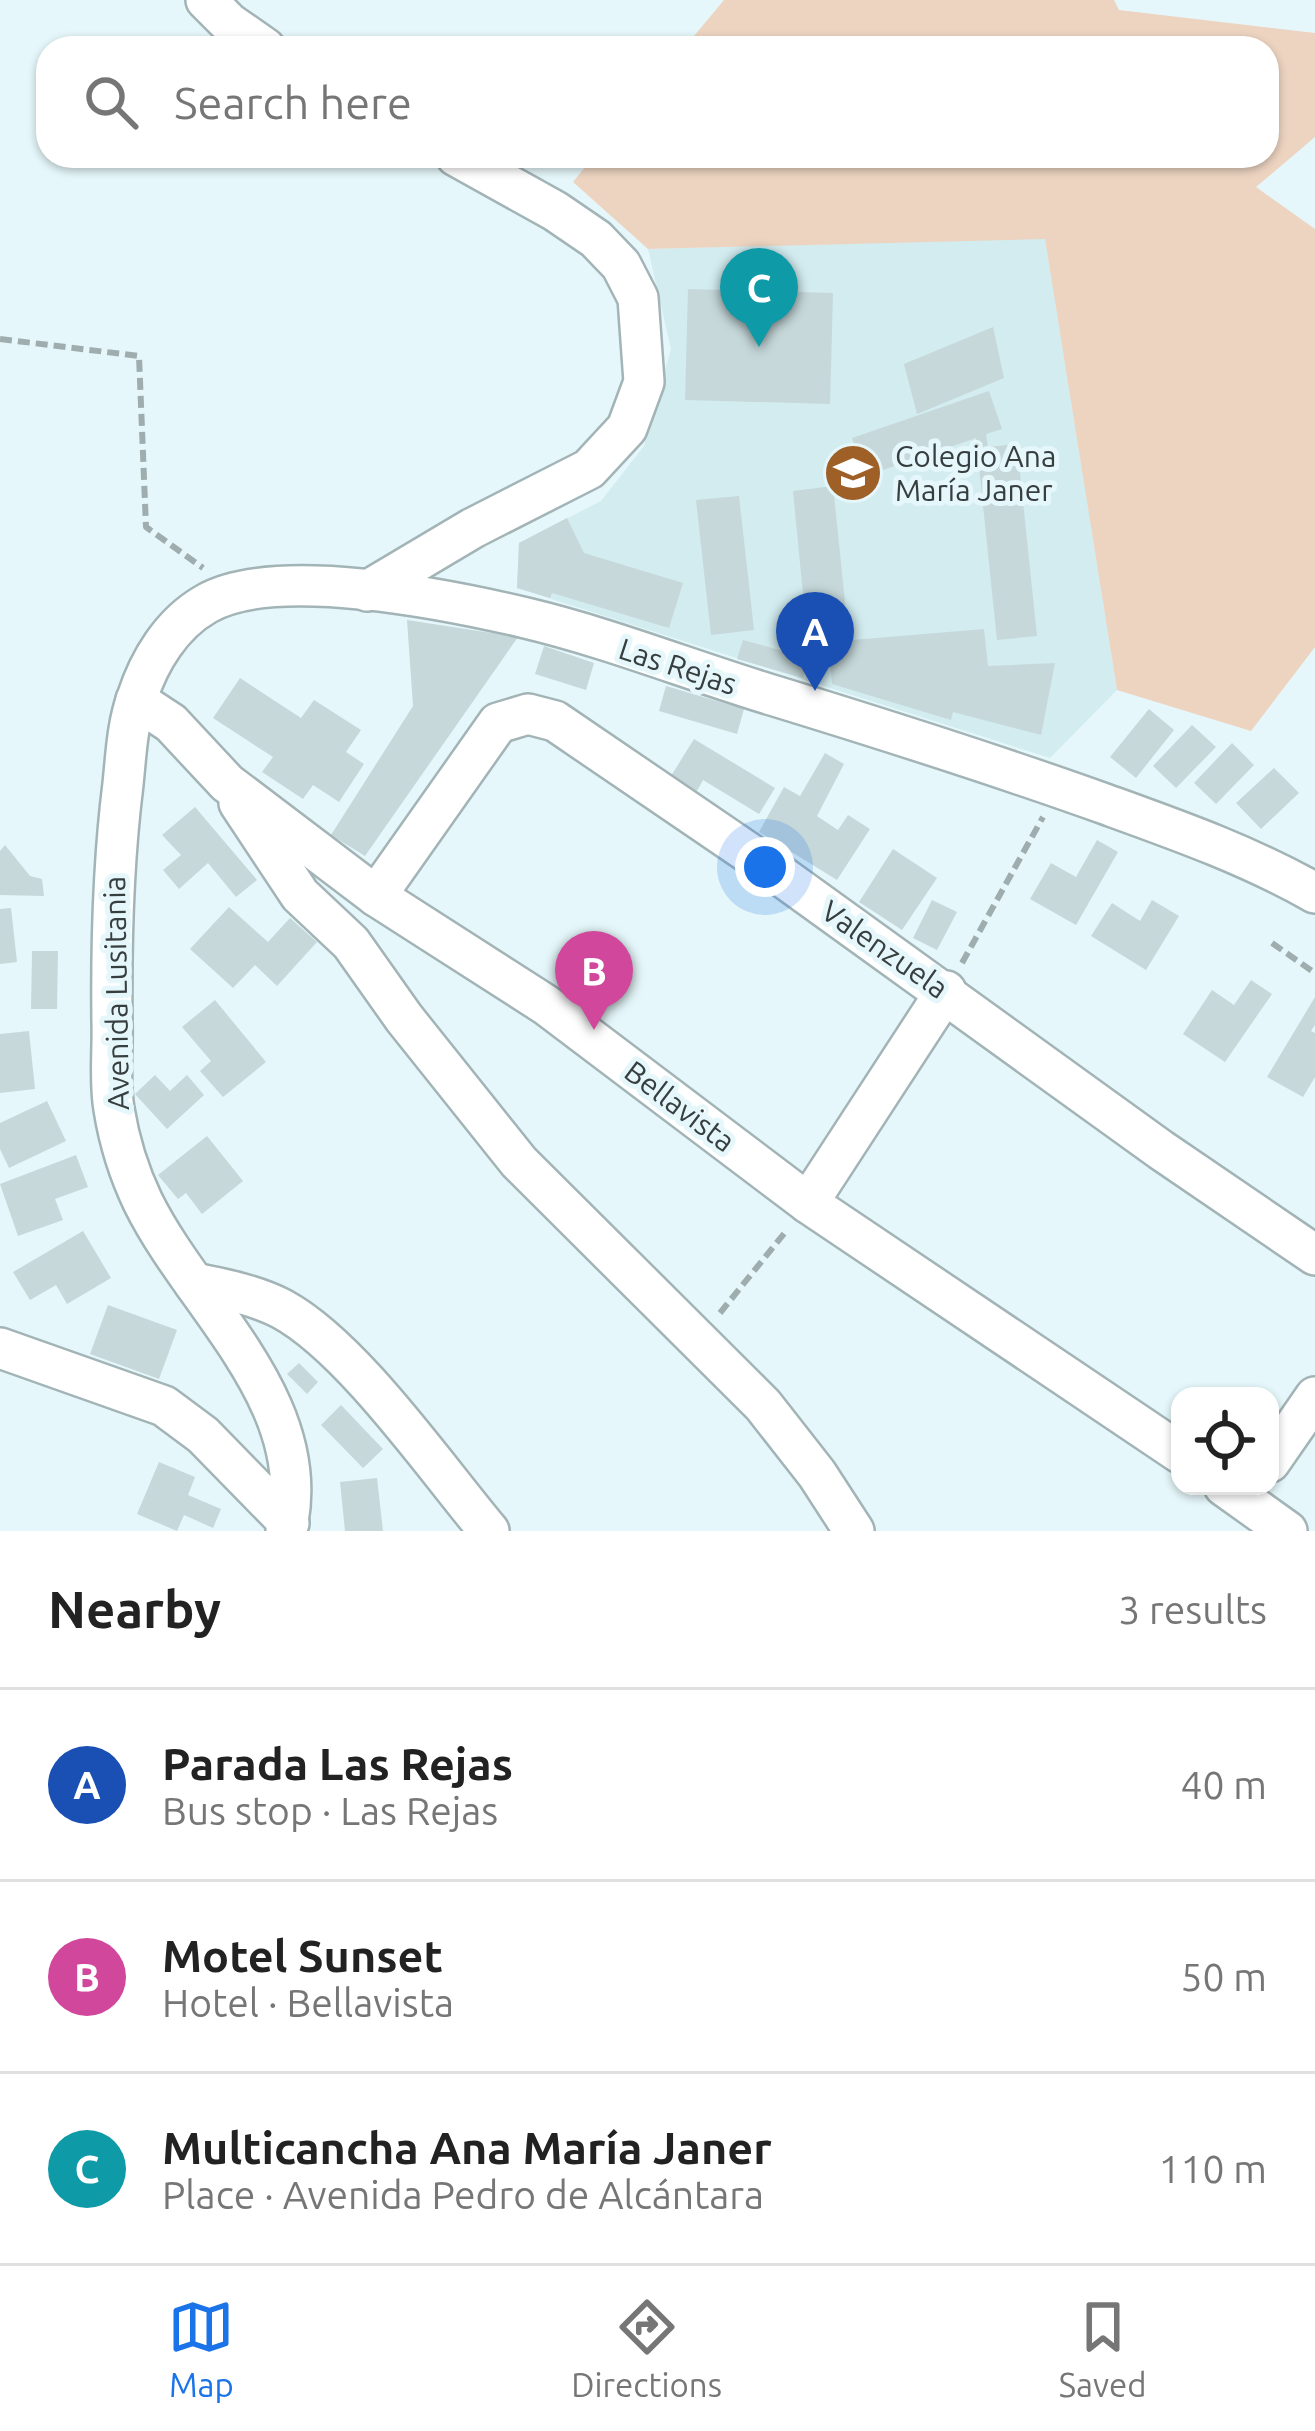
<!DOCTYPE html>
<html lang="en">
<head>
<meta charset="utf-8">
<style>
  body { margin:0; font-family:Ubuntu,sans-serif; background:#f6f6f6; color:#222 }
  .controls { position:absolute; right:36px; bottom:36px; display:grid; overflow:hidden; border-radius:24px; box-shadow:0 3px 9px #0004 }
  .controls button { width:108px; height:108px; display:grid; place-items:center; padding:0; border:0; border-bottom:3px solid #e0e0e0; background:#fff; color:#222; font:60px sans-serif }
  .you { position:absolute; left:765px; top:867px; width:42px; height:42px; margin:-30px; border:9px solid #fff; border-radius:50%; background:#1a73e8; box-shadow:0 0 0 18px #1a73e833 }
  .badge { display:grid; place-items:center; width:78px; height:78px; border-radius:50%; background:#1a73e8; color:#fff; font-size:39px; font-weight:700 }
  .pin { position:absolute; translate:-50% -99px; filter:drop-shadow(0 3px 6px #0008) }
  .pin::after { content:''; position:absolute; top:63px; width:42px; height:36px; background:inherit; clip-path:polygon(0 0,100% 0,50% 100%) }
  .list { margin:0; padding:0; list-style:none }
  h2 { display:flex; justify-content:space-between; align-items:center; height:156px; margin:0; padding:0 48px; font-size:51px }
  h2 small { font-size:39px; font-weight:400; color:#767676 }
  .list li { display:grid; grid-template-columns:78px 1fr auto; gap:36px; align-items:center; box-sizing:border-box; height:192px; padding:0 48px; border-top:3px solid #e0e0e0 }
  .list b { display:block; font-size:45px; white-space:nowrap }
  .list p { margin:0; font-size:39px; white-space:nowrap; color:#767676 }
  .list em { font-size:39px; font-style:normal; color:#767676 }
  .icon { flex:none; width:66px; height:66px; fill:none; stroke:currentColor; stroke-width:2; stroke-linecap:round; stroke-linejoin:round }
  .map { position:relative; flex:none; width:1315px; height:1531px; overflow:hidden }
  .search { position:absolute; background:#fff; box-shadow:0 3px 9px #0004; left:36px; right:36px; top:36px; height:132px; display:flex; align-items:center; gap:30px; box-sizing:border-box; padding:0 42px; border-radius:36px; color:#767676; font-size:45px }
  .sheet { height:732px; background:#fff }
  nav { display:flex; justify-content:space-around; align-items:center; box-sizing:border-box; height:168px; border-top:3px solid #e0e0e0; background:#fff; font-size:33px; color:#767676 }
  nav a { display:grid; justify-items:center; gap:6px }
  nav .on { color:#1a73e8 }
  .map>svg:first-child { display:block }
  .built { fill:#d2ecf0 }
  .green { fill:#edd4c1 }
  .building { fill:#c6d8da }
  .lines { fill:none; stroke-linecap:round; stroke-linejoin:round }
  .minor-casing { stroke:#a3b4b7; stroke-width:44 }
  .path { stroke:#9fadaf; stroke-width:6; stroke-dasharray:12 6; stroke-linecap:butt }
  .minor { stroke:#fff; stroke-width:39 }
  .labels { text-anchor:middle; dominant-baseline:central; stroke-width:10; stroke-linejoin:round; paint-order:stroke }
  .poi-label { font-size:30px; fill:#373e3f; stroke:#e5f7fa; text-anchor:start }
  .street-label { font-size:30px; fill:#373e3f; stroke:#e5f7fa }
</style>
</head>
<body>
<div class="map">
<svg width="1315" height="1531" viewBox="0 0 1315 1531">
  <rect width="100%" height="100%" fill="#e5f7fa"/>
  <polygon class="built" points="1045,238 1117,690 1050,758 517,588 519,543 601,501 644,446 671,349 648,249"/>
  <polygon class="green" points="724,0 1114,0 1119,10 1315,33 1315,137 1256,187 1315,229 1315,647 1251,731 1117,690 1045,239 648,249 573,182 594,156 1267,156 1267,48 684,48"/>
  <g class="building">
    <polygon points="688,289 833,293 830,404 685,400"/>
    <polygon points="993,327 1004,378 917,414 904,364"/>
    <polygon points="989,391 1002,429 986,434 988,447 1017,444 1037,636 997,640 976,438 865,476 852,438"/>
    <polygon points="833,486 847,621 806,625 793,491"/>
    <polygon points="739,496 754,630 711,635 696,500"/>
    <polygon points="567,518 584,553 683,583 669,628 552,593 550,598 517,588 519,543"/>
    <polygon points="407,620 518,637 365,856 331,835 413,706"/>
    <polygon points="984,629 988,666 1055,663 1041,735 953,712 951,720 832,684 828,642"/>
    <polygon points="743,640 809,658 803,678 737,659"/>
    <polygon points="544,646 594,663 586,690 535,674"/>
    <polygon points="240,678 301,718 314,700 361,730 346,752 364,764 339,802 313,785 303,799 262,772 273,757 213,718"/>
    <polygon points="666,686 744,709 737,734 659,711"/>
    <polygon points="1149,709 1174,730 1136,778 1110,757"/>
    <polygon points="1192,725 1216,747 1176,788 1153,766"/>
    <polygon points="694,739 775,788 759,814 703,780 697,791 671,776"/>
    <polygon points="1232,743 1254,765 1216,804 1194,783"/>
    <polygon points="825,753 844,764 817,816 838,830 848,815 870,829 837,880 759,832 784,787 800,796"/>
    <polygon points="1274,768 1299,793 1261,829 1236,803"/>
    <polygon points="195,807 257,880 236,897 208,863 179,889 163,870 181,855 162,835"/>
    <polygon points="1097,840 1118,852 1076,925 1030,899 1051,863 1076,877"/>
    <polygon points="5,845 30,876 42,879 44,896 0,895 0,851"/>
    <polygon points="893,849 937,878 902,930 859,902"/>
    <polygon points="932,900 957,912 937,950 913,938"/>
    <polygon points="1152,900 1179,916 1146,970 1091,936 1112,903 1140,921"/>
    <polygon points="229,907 268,942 290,918 317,942 277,986 255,965 233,988 190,949"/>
    <polygon points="11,908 17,962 0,964 0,909"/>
    <polygon points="32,951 58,951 57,1009 31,1009"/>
    <polygon points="1251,980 1272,994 1225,1062 1183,1034 1212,990 1234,1005"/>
    <polygon points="1315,997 1315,1025 1311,1031 1315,1033 1315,1077 1303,1097 1267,1077"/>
    <polygon points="215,1000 266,1062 223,1097 200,1071 211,1061 182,1027"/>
    <polygon points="29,1031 35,1089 0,1093 0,1034"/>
    <polygon points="155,1075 170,1091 187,1075 204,1095 167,1129 135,1094"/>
    <polygon points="47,1101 66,1141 9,1168 0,1149 0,1123"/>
    <polygon points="207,1136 243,1181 202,1214 186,1193 178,1199 158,1175"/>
    <polygon points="76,1155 88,1187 55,1199 63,1220 18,1236 0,1184"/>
    <polygon points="83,1231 111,1278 67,1304 56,1285 30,1300 13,1272"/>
    <polygon points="108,1305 177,1330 159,1379 90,1354"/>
    <polygon points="299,1363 318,1382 307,1394 287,1374"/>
    <polygon points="341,1405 383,1449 363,1468 321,1425"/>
    <polygon points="159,1462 195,1477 188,1495 221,1509 213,1528 184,1515 177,1531 137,1514"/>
    <polygon points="377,1478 383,1531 345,1531 340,1482"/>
  </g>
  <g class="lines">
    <defs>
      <g id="minor">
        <polyline points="206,0 229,23 265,48"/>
        <polyline points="367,591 473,528 589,469 627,428 644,382 638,298 621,265 596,239 555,211 456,156"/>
        <polyline points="136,700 171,723 227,783 376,896 546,1005 808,1203 1180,1453"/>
        <polyline points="239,803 300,895 351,943 404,1018 519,1162 763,1405 817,1474 854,1531"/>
        <polyline points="376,896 498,723 528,714 555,721 762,862 1161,1150 1315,1255"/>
        <polyline points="808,1203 946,991"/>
        <path d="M194,1283c30,6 61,12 88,26 70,38 154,159 207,222"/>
        <polyline points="0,1348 164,1406 203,1435 289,1523"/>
        <polyline points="1270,1462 1315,1397"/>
        <polyline points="1224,1486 1287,1531"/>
        <path d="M286,1531c31,-128 -92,-225 -143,-329 -14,-29 -24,-62 -29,-93 -5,-28 -1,-59 -2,-87 -1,-80 1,-158 11,-238 3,-28 4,-59 14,-86 12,-37 34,-74 69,-94 68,-40 244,-4 320,14 84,20 166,53 249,78 111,34 221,69 330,108 72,26 143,51 210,89"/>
      </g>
    </defs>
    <use href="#minor" class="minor-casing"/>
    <g class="path">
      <polyline points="0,339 139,356 146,527 203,568"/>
      <polyline points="1272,943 1315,973"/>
      <polyline points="962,963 1043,817"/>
      <polyline points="720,1313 787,1230"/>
    </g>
    <use href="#minor" class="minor"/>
  </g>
  <defs>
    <symbol id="school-disc" viewBox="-11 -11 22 22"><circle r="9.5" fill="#9e6026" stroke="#e5f7fa"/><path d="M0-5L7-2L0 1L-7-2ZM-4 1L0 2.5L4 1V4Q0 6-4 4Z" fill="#fff"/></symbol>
  </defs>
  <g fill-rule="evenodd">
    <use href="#school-disc" x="820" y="440" width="66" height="66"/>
  </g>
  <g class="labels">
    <g class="poi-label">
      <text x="895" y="456">Colegio Ana<tspan x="895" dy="34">María Janer</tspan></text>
    </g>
    <g class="street-label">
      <text transform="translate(678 666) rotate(18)">Las Rejas</text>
      <text transform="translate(885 949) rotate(35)">Valenzuela</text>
      <text transform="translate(116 993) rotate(-91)">Avenida Lusitania</text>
      <text transform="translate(680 1106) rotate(37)">Bellavista</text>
    </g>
  </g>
</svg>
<div class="controls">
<button><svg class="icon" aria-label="locate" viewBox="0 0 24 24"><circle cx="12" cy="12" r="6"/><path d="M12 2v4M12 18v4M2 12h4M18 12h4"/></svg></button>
</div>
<div class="you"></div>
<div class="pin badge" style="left:815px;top:691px;background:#1a4fb4">A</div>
<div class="pin badge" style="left:594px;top:1030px;background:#d1479c">B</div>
<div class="pin badge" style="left:759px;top:347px;background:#0f9aa8">C</div>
<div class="search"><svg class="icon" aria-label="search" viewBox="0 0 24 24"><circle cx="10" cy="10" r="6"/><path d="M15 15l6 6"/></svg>Search here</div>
</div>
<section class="sheet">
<h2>Nearby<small>3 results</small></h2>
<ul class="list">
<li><span class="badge" style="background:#1a4fb4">A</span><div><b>Parada Las Rejas</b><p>Bus stop · Las Rejas</p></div><em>40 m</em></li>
<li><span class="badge" style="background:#d1479c">B</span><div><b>Motel Sunset</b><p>Hotel · Bellavista</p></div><em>50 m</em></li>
<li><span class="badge" style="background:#0f9aa8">C</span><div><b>Multicancha Ana María Janer</b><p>Place · Avenida Pedro de Alcántara</p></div><em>110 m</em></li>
</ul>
</section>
<nav>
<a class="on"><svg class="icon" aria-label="map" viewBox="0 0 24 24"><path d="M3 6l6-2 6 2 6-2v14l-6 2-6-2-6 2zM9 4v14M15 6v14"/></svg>Map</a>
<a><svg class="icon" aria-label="directions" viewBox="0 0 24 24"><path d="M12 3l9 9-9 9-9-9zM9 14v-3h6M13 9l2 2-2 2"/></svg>Directions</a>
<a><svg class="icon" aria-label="saved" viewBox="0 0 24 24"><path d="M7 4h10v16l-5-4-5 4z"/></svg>Saved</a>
</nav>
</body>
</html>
